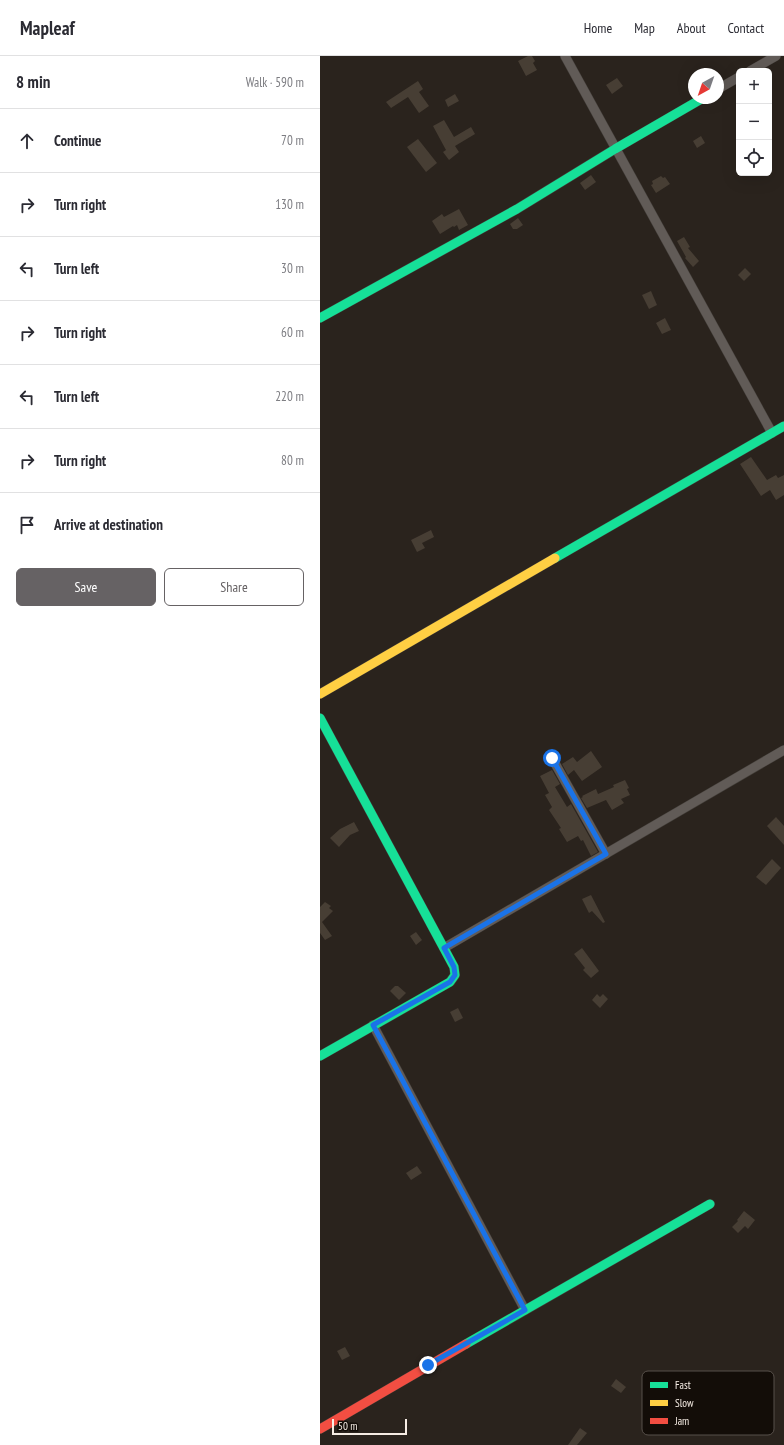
<!DOCTYPE html>
<html lang="en">
<head>
<meta charset="utf-8">
<style>
  body { margin:0; font-family:"PT Sans Narrow",sans-serif; background:#f7f7f7; color:#2b2b33 }
  .controls { position:absolute; right:12px; top:12px; display:grid; overflow:hidden; border-radius:6px; box-shadow:0 4px 16px #0002 }
  .controls button { width:36px; height:36px; display:grid; place-items:center; padding:0; border:0; border-bottom:1px solid #e1e1e2; background:#fff; color:#2b2b33; font:20px sans-serif }
  .compass { position:absolute; left:368px; top:12px; width:36px; height:36px; border-radius:50%; background:#fff; box-shadow:0 4px 16px #0002; rotate:220deg }
  .scale { position:absolute; left:12px; bottom:10px; width:75px; box-sizing:border-box; padding-left:4px; border:2px solid #f6ede5; border-top:0; font-size:11px; line-height:14px; white-space:nowrap; color:#f6ede5; -webkit-text-stroke:3px #130d08; paint-order:stroke }
  .stop { position:absolute; width:12px; height:12px; margin:-9px; border:3px solid #1a73e8; border-radius:50%; background:#fff }
  .stop.end { background:#1a73e8; border-color:#fff; box-shadow:0 1px 4px #0008 }
  .list { margin:0; padding:0; list-style:none }
  h2 { display:flex; justify-content:space-between; align-items:center; height:52px; margin:0; padding:0 16px; font-size:17px }
  h2 small { font-size:13px; font-weight:400; color:#7c7c81 }
  .list li { display:grid; grid-template-columns:26px 1fr auto; gap:12px; align-items:center; box-sizing:border-box; height:64px; padding:0 16px; border-top:1px solid #e1e1e2 }
  .list b { display:block; font-size:15px; white-space:nowrap }
  .list em { font-size:13px; font-style:normal; color:#7c7c81 }
  .actions { display:flex; gap:8px; padding:12px 16px }
  .actions a { flex:1; padding:9px 0; border:1px solid #666264; border-radius:6px; text-align:center; font-size:14px; color:#666264 }
  .actions .main { background:#666264; color:#fff }
  .icon { flex:none; width:22px; height:22px; fill:none; stroke:currentColor; stroke-width:2; stroke-linecap:round; stroke-linejoin:round }
  .map { position:relative; flex:none; width:464px; height:1389px; overflow:hidden }
  header { display:flex; align-items:center; gap:24px; box-sizing:border-box; height:56px; padding:0 20px; background:#fff; border-bottom:1px solid #e1e1e2 }
  header strong { font-size:19px }
  nav { display:flex; gap:22px; margin-inline-start:auto; font-size:14px }
  main { display:flex }
  aside { flex:1; background:#fff }
  .map>svg:first-child { display:block }
  .building { fill:#473e34 }
  .lines { fill:none; stroke-linecap:round; stroke-linejoin:round }
  .street-casing { stroke:#433e39; stroke-width:10 }
  .fast-casing { stroke:#433e39; stroke-width:10 }
  .slow-casing { stroke:#433e39; stroke-width:10 }
  .jam-casing { stroke:#433e39; stroke-width:10 }
  .street { stroke:#615b57; stroke-width:9 }
  .fast { stroke:#16e098; stroke-width:9 }
  .slow { stroke:#ffcf43; stroke-width:9 }
  .jam { stroke:#f24e42; stroke-width:9 }
  .route { stroke:#1a73e8; stroke-width:5 }
  .key { fill:#130d08; stroke:#57504a; stroke-width:1 }
  .key-label { font-size:11px; fill:#f6ede5 }
</style>
</head>
<body>
<header>
<strong>Mapleaf</strong>
<nav><a>Home</a><a>Map</a><a>About</a><a>Contact</a></nav>
</header>
<main>
<aside>
<h2>8 min<small>Walk · 590 m</small></h2>
<ul class="list">
<li><svg class="icon" aria-label="ahead" viewBox="0 0 24 24"><path d="M12 20V5M6 11l6-6 6 6"/></svg><div><b>Continue</b></div><em>70 m</em></li>
<li><svg class="icon" aria-label="right" viewBox="0 0 24 24"><path d="M7 20v-9h11M14 6l5 5-5 5"/></svg><div><b>Turn right</b></div><em>130 m</em></li>
<li><svg class="icon" aria-label="left" viewBox="0 0 24 24"><path d="M17 20v-9H6M10 6l-5 5 5 5"/></svg><div><b>Turn left</b></div><em>30 m</em></li>
<li><svg class="icon" aria-label="right" viewBox="0 0 24 24"><path d="M7 20v-9h11M14 6l5 5-5 5"/></svg><div><b>Turn right</b></div><em>60 m</em></li>
<li><svg class="icon" aria-label="left" viewBox="0 0 24 24"><path d="M17 20v-9H6M10 6l-5 5 5 5"/></svg><div><b>Turn left</b></div><em>220 m</em></li>
<li><svg class="icon" aria-label="right" viewBox="0 0 24 24"><path d="M7 20v-9h11M14 6l5 5-5 5"/></svg><div><b>Turn right</b></div><em>80 m</em></li>
<li><svg class="icon" aria-label="arrive" viewBox="0 0 24 24"><path d="M6 21V4h12l-3 4 3 4H6"/></svg><div><b>Arrive at destination</b></div></li>
</ul>
<div class="actions"><a class="main">Save</a><a>Share</a></div>
</aside>
<div class="map">
<svg width="464" height="1389" viewBox="0 0 464 1389">
  <rect width="100%" height="100%" fill="#2a231d"/>
  <g class="building">
    <polygon points="208,0 212,0 215,5 213,7 217,14 206,20 198,5"/>
    <polygon points="297,22 303,30 292,38 286,29"/>
    <polygon points="98,25 103,33 99,36 109,50 99,57 88,41 71,52 66,46"/>
    <polygon points="135,38 139,45 128,51 125,44"/>
    <polygon points="124,64 134,81 151,71 155,78 135,90 139,96 129,104 123,96 126,94 113,70"/>
    <polygon points="381,80 385,87 377,92 373,85"/>
    <polygon points="98,83 117,107 106,116 87,91"/>
    <polygon points="271,119 276,126 265,134 260,127"/>
    <polygon points="341,120 343,122 345,121 350,128 336,137 331,129 333,128 332,125"/>
    <polygon points="139,153 148,169 139,174 137,169 134,171 133,170 120,178 112,165 122,158 124,161"/>
    <polygon points="198,162 203,169 197,173 193,173 190,168"/>
    <polygon points="364,181 370,191 368,192 379,205 373,211 365,202 366,201 357,185"/>
    <polygon points="425,212 431,218 424,225 418,219"/>
    <polygon points="331,235 337,249 329,253 322,239"/>
    <polygon points="345,262 351,274 342,278 336,267"/>
    <polygon points="431,401 447,424 456,419 458,422 464,419 464,439 456,444 450,434 441,440 420,408"/>
    <polygon points="111,474 114,481 102,487 105,492 97,496 91,484"/>
    <polygon points="271,695 282,711 262,725 254,714 248,719 242,708 253,701 257,706"/>
    <polygon points="232,714 240,728 235,731 247,751 251,748 278,796 271,800 263,784 261,785 258,780 247,786 239,773 241,772 229,754 232,751 225,739 229,737 220,720"/>
    <polygon points="305,724 309,732 307,733 310,739 301,743 304,747 292,754 286,744 267,752 261,742 263,741 262,740 276,733 278,738 294,731 293,729"/>
    <polygon points="456,761 464,770 464,789 447,770"/>
    <polygon points="34,766 39,775 30,779 19,791 10,782 20,773"/>
    <polygon points="452,803 461,812 446,829 436,821"/>
    <polygon points="271,839 285,866 283,867 272,855 269,857 262,843"/>
    <polygon points="5,846 11,850 9,852 13,855 2,866 12,880 5,884 0,877 0,851"/>
    <polygon points="96,876 102,884 96,889 90,880"/>
    <polygon points="262,892 279,915 271,922 263,914 265,912 254,898"/>
    <polygon points="75,930 78,930 86,937 79,944 70,935"/>
    <polygon points="277,938 280,941 283,938 288,943 280,952 272,944"/>
    <polygon points="138,952 143,962 135,966 130,956"/>
    <polygon points="97,1110 102,1117 91,1124 86,1117"/>
    <polygon points="424,1155 435,1164 428,1173 425,1170 418,1177 412,1171 418,1165 417,1164"/>
    <polygon points="25,1291 30,1300 22,1304 17,1295"/>
    <polygon points="296,1323 306,1331 301,1337 291,1330"/>
    <polygon points="260,1372 267,1377 257,1389 248,1389"/>
  </g>
  <g class="lines">
    <defs>
      <g id="street">
        <polyline points="245,0 452,377"/>
        <polyline points="430,15 456,0"/>
        <polyline points="398,33 419,21"/>
        <polyline points="232,702 286,798"/>
        <polyline points="124,892 464,694"/>
        <polyline points="53,969 205,1254"/>
      </g>
      <g id="fast">
        <polyline points="0,262 197,153 295,93 383,42"/>
        <polyline points="235,502 464,370"/>
        <polyline points="0,662 134,911 135,919 130,926 0,1000"/>
        <polyline points="146,1288 390,1148"/>
      </g>
      <polyline id="slow" points="0,638 235,502"/>
      <polyline id="jam" points="0,1373 146,1288"/>
    </defs>
    <use href="#street" class="street-casing"/>
    <use href="#fast" class="fast-casing"/>
    <use href="#slow" class="slow-casing"/>
    <use href="#jam" class="jam-casing"/>
    <use href="#street" class="street"/>
    <use href="#fast" class="fast"/>
    <use href="#slow" class="slow"/>
    <use href="#jam" class="jam"/>
  </g>
  <g class="lines">
    <polyline class="route" points="108,1309 205,1254 53,969 130,926 135,919 134,911 124,892 286,798 232,702"/>
  </g>
  <rect x="322" y="1315" width="132" height="64" rx="6" class="key"/>
  <rect x="330" y="1326" width="18" height="6" fill="#16e098"/>
  <rect x="330" y="1344" width="18" height="6" fill="#ffcf43"/>
  <rect x="330" y="1362" width="18" height="6" fill="#f24e42"/>
  <g class="key-label">
    <text x="355" y="1333">Fast</text>
    <text x="355" y="1351">Slow</text>
    <text x="355" y="1369">Jam</text>
  </g>
</svg>
<div class="controls">
<button>+</button>
<button>−</button>
<button><svg class="icon" aria-label="locate" viewBox="0 0 24 24"><circle cx="12" cy="12" r="6"/><path d="M12 2v4M12 18v4M2 12h4M18 12h4"/></svg></button>
</div>
<svg class="compass" viewBox="-18 -18 36 36"><path d="M0-13l5 13h-10z" fill="#e53935"/><path d="M0 13l5-13h-10z" fill="#7c7c81"/></svg>
<div class="scale">50 m</div>
<div class="stop" style="left:232px;top:702px"></div>
<div class="stop end" style="left:108px;top:1309px"></div>
</div>
</main>
</body>
</html>
